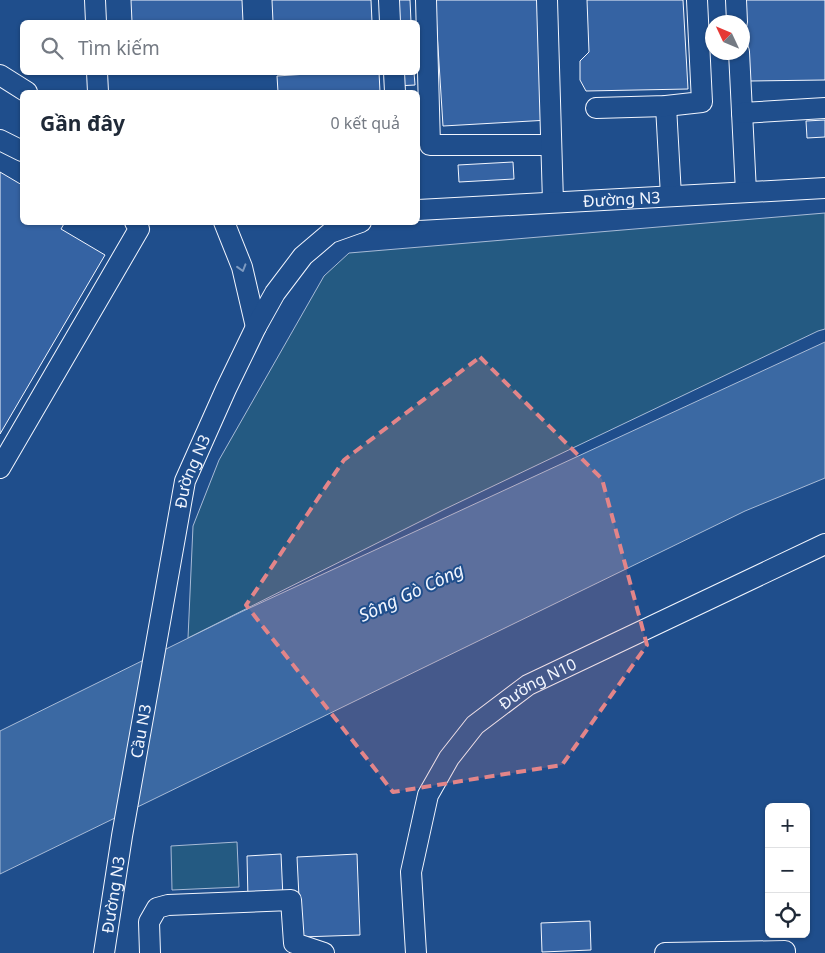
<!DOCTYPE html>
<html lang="vi">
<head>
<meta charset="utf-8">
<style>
  body { margin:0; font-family:"Noto Sans",sans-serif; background:#f2f2f3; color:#1f2937 }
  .controls { position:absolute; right:15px; bottom:15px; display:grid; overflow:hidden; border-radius:8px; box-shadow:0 1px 4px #0004 }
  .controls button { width:45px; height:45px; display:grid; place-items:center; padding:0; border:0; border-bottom:1px solid #e0e1e3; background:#fff; color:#1f2937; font:25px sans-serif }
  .compass { position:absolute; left:705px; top:15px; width:45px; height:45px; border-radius:50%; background:#fff; box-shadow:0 1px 4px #0004; rotate:314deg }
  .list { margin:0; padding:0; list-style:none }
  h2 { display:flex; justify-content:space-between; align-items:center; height:65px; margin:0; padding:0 20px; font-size:21px }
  h2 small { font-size:16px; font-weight:400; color:#747a83 }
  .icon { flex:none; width:28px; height:28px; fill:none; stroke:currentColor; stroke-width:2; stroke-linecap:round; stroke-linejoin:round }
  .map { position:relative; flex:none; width:825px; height:953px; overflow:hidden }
  .search { position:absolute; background:#fff; box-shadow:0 1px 4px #0004; left:20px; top:20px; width:400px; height:55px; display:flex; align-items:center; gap:12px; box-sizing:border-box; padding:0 18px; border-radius:8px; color:#747a83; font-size:19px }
  .panel { position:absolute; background:#fff; box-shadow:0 1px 4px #0004; left:20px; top:90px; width:400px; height:135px; border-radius:8px }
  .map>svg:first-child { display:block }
  .green { fill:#245a82; stroke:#a8bbd7 }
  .water { fill:#3b69a3; stroke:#a8bbd7 }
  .building { fill:#3563a3; stroke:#f2f6ff }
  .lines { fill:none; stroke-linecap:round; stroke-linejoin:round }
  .minor-casing { stroke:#f2f6ff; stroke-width:22 }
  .minor { stroke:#1f4e8c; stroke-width:20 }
  .oneway { stroke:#7e9ac0 }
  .marked { fill:#e38589; fill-opacity:0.2; stroke:#e38589; stroke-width:4; stroke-dasharray:10 6; stroke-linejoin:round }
  .labels { text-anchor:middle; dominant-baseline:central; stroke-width:4; stroke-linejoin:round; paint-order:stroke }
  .street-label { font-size:16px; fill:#f2f6ff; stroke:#1f4e8c }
  .water-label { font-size:18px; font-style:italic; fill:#f2f6ff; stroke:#1f4e8c }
</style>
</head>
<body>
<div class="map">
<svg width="825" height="953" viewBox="0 0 825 953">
  <rect width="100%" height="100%" fill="#1f4e8c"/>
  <g class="green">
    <polygon points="825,213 825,329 818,331 445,509 188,638 193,526 219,460 324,276 349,253"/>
    <polygon points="237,842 239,887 172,890 171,846"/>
  </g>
  <polygon class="water" points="825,342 825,478 745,511 0,874 0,731 241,612"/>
  <g class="building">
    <polygon points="131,0 242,0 243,22 132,22"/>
    <polygon points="272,0 371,0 372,22 273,22"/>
    <polygon points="391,0 410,0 411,22 392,22"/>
    <polygon points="435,0 542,0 549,120 443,126"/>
    <polygon points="587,0 683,0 688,89 586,91 580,80 580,61 589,52"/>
    <polygon points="745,0 825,0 825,80 750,81"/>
    <polygon points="338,72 379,72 380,92 278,92 277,76"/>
    <polygon points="395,72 414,72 415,85 396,86"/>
    <polygon points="825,120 825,137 807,138 806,121"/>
    <polygon points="513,162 514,179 459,182 458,165"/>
    <polygon points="0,172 22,185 22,222 65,222 61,229 105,255 0,434"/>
    <polygon points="281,854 283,898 248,899 247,856"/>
    <polygon points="357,854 360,935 301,937 297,857"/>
    <polygon points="590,921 591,950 542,952 541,923"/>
  </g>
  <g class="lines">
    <defs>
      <g id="minor">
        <polyline points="95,0 96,22"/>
        <polyline points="389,0 390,22"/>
        <polyline points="426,0 430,145 551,145"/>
        <polyline points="547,0 553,202"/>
        <polyline points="736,0 737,22"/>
        <polyline points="739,52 746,192"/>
        <polyline points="97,72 98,92"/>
        <polyline points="394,72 395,92"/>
        <polyline points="0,75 27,92"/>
        <polyline points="666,106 671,196"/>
        <polyline points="596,108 666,106 702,102 697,0"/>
        <polyline points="742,113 825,108"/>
        <polyline points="0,140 22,151"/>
        <path id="s1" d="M418,210l407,-22"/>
        <polyline points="224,222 242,267 256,327"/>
        <polyline points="0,468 139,229 135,222"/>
        <path id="s2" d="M104,953l18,-117 63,-355 41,-92 30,-62 19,-34 28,-37 27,-23 31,-11"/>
        <polyline points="150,953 149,922 157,908 168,905 291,900 294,943 324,953"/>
        <path id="s3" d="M416,953l-5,-81 17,-77 21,-37 26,-33 53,-40 297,-141"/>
        <polyline points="665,953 785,951 785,953"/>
      </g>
    </defs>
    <use href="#minor" class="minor-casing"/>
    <use href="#minor" class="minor"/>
  </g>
  <defs><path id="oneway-chevron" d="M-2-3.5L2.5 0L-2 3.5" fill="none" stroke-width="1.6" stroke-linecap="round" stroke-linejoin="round" transform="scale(1.25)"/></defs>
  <use class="oneway" href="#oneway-chevron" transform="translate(242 268) rotate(73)"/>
  <path class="marked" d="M480,357l122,122 45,166 -85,120 -169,27 -147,-187 98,-145z"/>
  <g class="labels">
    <g class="street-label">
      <text stroke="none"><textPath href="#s1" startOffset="204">Đường N3</textPath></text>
      <text stroke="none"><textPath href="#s2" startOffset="490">Đường N3</textPath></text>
      <text stroke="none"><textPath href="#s3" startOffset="320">Đường N10</textPath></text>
      <text stroke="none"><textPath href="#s2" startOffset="225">Cầu N3</textPath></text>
      <text stroke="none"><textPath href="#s2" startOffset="59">Đường N3</textPath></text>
    </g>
    <g class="water-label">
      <text transform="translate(411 592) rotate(-25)">Sông Gò Công</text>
    </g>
  </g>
</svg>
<div class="controls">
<button>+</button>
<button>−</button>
<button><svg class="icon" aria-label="locate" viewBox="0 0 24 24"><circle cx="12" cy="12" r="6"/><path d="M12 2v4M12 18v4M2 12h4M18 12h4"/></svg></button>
</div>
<svg class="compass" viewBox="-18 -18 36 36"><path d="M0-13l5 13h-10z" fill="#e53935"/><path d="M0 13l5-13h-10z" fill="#747a83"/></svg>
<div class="search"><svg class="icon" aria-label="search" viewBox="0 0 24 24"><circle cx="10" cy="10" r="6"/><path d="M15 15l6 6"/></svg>Tìm kiếm</div>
<section class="panel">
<h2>Gần đây<small>0 kết quả</small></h2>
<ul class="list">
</ul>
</section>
</div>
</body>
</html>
